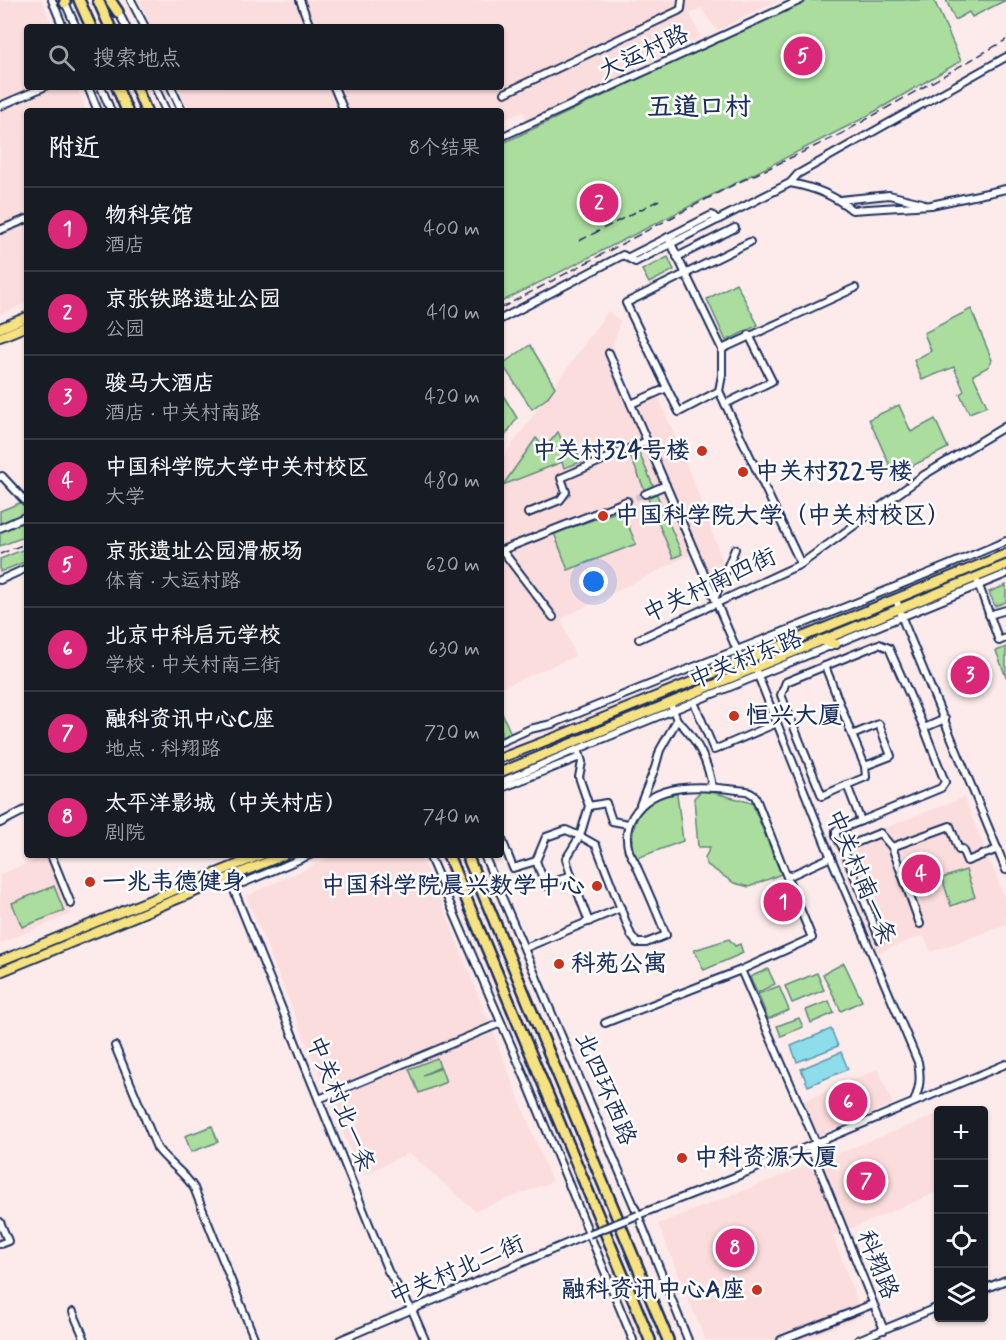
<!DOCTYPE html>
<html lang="zh">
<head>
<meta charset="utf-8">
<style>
  body { margin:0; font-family:Mynerve,"LXGW WenKai TC",sans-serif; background:#242831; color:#f1f3f6 }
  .controls { position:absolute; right:18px; bottom:18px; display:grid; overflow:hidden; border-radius:6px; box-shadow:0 2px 4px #0004 }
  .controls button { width:54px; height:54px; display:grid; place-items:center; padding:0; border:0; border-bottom:2px solid #363941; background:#171b24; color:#f1f3f6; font:30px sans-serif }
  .you { position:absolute; left:594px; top:582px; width:21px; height:21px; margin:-15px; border:4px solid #fff; border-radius:50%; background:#1a73e8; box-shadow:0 0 0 9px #1a73e833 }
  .badge { display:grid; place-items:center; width:39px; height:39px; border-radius:50%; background:#db2777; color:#fff; font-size:20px; font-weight:700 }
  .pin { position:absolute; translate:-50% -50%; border:3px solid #fff; box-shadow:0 2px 6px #0006 }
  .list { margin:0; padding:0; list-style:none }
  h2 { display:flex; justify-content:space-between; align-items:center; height:78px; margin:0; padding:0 24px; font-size:26px }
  h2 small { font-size:20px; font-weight:400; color:#9ea1a6 }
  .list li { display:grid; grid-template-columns:39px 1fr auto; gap:18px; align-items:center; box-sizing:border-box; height:84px; padding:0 24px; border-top:2px solid #363941 }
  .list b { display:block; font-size:22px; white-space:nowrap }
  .list p { margin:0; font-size:20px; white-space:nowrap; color:#9ea1a6 }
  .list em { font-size:20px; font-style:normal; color:#9ea1a6 }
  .icon { flex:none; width:33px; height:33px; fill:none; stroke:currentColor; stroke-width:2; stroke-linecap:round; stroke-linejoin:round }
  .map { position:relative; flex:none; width:1006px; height:1340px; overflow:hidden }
  .search { position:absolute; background:#171b24; box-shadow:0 2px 4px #0004; left:24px; top:24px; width:480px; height:66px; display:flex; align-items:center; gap:15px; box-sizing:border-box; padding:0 21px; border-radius:6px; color:#9ea1a6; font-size:22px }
  .panel { position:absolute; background:#171b24; box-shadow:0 2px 4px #0004; left:24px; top:108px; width:480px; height:750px; border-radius:6px }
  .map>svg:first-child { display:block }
  .built { fill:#fcdddd }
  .green { fill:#aadd9e; stroke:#62867e; stroke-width:1.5 }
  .water { fill:#8eddea; stroke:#6097b2; stroke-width:1.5 }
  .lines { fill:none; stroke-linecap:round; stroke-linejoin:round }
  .minor-tunnel { stroke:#d0c5cf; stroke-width:6; stroke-dasharray:6 3; stroke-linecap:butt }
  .minor-casing { stroke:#1b2f5e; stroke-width:10 }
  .major-casing { stroke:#1b2f5e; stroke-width:12 }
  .highway-casing { stroke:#1b2f5e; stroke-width:14 }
  .minor { stroke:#fff; stroke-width:6 }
  .major { stroke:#f6e281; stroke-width:8 }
  .highway { stroke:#f6e281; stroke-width:9 }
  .rail { stroke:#1b2f5e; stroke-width:1.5; stroke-dasharray:9 4.5; stroke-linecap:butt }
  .minor-bridge-casing { stroke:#1b2f5e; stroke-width:10; stroke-linecap:butt }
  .minor-bridge { stroke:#fff; stroke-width:6 }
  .poi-dot { fill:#c8321e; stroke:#fff; stroke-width:2 }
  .labels { text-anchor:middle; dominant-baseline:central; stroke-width:5; stroke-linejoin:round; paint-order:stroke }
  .street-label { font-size:24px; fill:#1b2f5e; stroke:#fff }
  .poi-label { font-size:24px; font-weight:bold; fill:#1b2f5e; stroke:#fff; text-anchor:start }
  .neighbourhood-label { font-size:26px; font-weight:bold; fill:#1b2f5e; stroke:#fff }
</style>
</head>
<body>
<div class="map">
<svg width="1006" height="1340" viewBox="0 0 1006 1340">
  <rect width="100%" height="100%" fill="#fdebeb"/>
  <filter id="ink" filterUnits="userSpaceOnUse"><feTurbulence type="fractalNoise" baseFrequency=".0167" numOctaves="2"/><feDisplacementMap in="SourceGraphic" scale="12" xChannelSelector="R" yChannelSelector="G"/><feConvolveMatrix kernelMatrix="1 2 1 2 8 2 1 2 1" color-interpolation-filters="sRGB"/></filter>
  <g filter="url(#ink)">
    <g class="built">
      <polygon points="0,0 42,0 53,27 27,27 27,87 77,87 86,111 27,111 27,303 0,315"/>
      <polygon points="139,0 778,0 717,31 701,8 690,14 701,37 527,121 523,112 501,121 501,111 189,111 178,87 501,87 501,27 151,27"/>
      <polygon points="608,311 620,321 613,346 634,402 657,394 693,480 726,571 710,579 698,551 561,619 575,656 501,688 501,460"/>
      <polygon points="964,797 1006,901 1006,925 931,952 923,935 878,953 837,851 846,843"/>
      <polygon points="48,855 72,914 0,943 0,874"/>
      <polygon points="336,855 419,855 438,894 552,1182 475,1211 409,1153 361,1176 246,896"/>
      <polygon points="878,1069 893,1104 818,1136 803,1101"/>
      <polygon points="938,1114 938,1192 833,1236 863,1316 803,1340 705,1340 658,1224"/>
    </g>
    <g class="green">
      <polygon points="805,0 934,0 961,61 862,119 501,302 501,144"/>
      <polygon points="946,0 1006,0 972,17 969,12 955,20"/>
      <polygon points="668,257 674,270 649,283 642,270"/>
      <polygon points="736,283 758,325 726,341 707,299"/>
      <polygon points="971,309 992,360 988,367 973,375 987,406 969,413 960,394 964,391 954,367 922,380 914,360 931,351 924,333"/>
      <polygon points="530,345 555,387 547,398 532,409 502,364"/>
      <polygon points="501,392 517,418 501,442"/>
      <polygon points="899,405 911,432 935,419 948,448 894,475 869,419"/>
      <polygon points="558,432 564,445 576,449 581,462 564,468 562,462 503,485 536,438 545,448"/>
      <polygon points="638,450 682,554 673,558 629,453"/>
      <polygon points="22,502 27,512 0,524 0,511"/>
      <polygon points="622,510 636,544 568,570 554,533"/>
      <polygon points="27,520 27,536 0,546 0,532"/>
      <polygon points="27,548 27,561 0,572 0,559"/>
      <polygon points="1006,585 1006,602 995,606 989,592"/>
      <polygon points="1006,647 1006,677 996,651"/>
      <polygon points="501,711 512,736 501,740"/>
      <polygon points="701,791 715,793 752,803 781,874 749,887 734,883 706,864 705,858 710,847 698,847 694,798"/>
      <path d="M677,794l6,47 -51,19 -2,-2c2,-23 3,-49 27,-60 6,-2 14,-3 20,-4z"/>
      <polygon points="966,870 975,897 951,906 942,878"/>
      <polygon points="54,886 64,911 22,927 12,903"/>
      <polygon points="729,939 735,946 740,944 743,953 704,970 694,950"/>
      <polygon points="844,963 862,1001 841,1011 823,974"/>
      <polygon points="768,969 775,984 757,993 750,977"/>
      <polygon points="817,973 824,990 792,1003 785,986"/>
      <polygon points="779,986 789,1010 768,1019 758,994"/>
      <polygon points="829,1001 834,1013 811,1023 806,1010"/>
      <polygon points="799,1018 803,1027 781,1036 777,1026"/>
      <polygon points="437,1058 440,1067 423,1075 441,1068 446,1082 419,1093 409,1069"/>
      <polygon points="212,1126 218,1142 191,1152 185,1136"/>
    </g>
    <g class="water">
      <polygon points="831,1029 838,1046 797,1062 791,1046"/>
      <polygon points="841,1052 848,1069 808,1086 801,1069"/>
    </g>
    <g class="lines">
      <polyline class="minor-tunnel" points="627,501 645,494"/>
      <defs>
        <g id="minor">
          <polyline points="52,0 63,27"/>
          <polyline points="64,0 76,27"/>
          <polyline points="131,0 145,27"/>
          <polyline points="300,0 310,27"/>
          <polyline points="117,9 126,27"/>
          <polyline points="88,87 98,111"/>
          <polyline points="101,87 111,111"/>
          <polyline points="155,87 166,111"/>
          <polyline points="171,87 182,111"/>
          <polyline points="334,87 344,111"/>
          <polyline points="505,93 678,11 681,9 682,0"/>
          <polyline points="0,106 44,87"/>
          <polyline points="501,137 801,0"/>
          <path d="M790,183c23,4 44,12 62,27l79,-5 75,-16"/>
          <polyline points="840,200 889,195 922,203"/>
          <polyline points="0,230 27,219"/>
          <polyline points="629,257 712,215 718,220"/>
          <polyline points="677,257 735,228"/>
          <polyline points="501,319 623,255 635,262 790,183 798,174 1006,57"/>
          <polyline points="722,349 855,288"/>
          <polyline points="609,353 742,662"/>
          <polyline points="667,388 626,303 750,242"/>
          <polyline points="719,391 801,564"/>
          <polyline points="631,404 667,388 679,412 719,391 722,375 722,349 668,237"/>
          <polyline points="725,404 772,381 749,335"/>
          <polyline points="0,477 2,476 27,503"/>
          <polyline points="645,494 666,485"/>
          <polyline points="528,513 560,500 566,492 561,478 647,441"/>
          <polyline points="0,528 27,516"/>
          <polyline points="0,580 27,568"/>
          <polyline points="978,583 999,641 1006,638"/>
          <polyline points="715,597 735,549"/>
          <polyline points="896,599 904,623 1006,870"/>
          <polyline points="989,615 1006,610"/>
          <polyline points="553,617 502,550 627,501"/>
          <polyline points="639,639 801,564 924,475 1006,426"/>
          <polyline points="825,666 786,682 781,695 822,796 847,785 861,821 836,831 836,836 843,848 880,833 892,847 920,924"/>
          <path d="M757,673l72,180 89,209c3,16 2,25 -4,40"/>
          <polyline points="694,702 714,750 777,723"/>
          <path d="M677,720c19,17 32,43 35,68"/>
          <polyline points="852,735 865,766"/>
          <path d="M501,742l29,-13 22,-5c151,-62 304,-119 454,-183"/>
          <path d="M578,749l4,13 -3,15 10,29 -9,30 16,9 35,90 6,8h9l20,-8c-9,-23 -19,-46 -29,-68 -2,-6 -6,-11 -8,-16 -4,-13 -2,-25 4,-35 23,-38 77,-29 114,-25l8,5 32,81"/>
          <polyline points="501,782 566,754 1006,574"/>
          <polyline points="847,785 866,777 865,766 891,756 879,724 852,735 825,666 879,644 889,648 924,728"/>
          <polyline points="501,788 580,757"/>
          <polyline points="640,805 655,768 660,750 677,720 672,707"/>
          <polyline points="589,806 606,803 612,821 628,824"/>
          <polyline points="861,821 941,788 945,782 924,728 945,719"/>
          <polyline points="0,823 27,809"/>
          <polyline points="501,837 513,868 536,861 546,886 571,875 589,922"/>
          <polyline points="892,847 950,826 959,850 962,849 967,861 998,849"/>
          <polyline points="843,848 880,940"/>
          <polyline points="51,855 71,904"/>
          <polyline points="429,855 526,1080 633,1340"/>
          <polyline points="484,855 638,1215 688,1340"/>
          <polyline points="536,861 546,837 566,830 580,836 566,859 571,875"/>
          <polyline points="229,878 388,1271 412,1310 425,1340"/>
          <polyline points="229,878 243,883 310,855"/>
          <polyline points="525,948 621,908"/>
          <polyline points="605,1023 741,970"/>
          <path d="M115,1046l42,102c11,15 27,24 37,40l61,152"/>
          <polyline points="319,1099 501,1023"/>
          <polyline points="816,1143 741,970 812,938 787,877 831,857"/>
          <polyline points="810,1146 884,1330"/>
          <polyline points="638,1215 730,1179 1006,1064"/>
          <polyline points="0,1222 8,1241 0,1244"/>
          <polyline points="984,1289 1006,1280"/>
          <polyline points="73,1312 85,1340"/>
          <polyline points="340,1340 589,1234"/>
          <polyline points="781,1340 873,1304"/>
          <polyline points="858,1340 938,1307"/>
        </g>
        <g id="major">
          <polyline points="0,328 27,317"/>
          <polyline points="0,337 27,326"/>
          <polyline points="820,640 836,644"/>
          <polyline points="501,758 561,735 1006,554"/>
          <polyline points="501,772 1006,565"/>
          <polyline points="0,961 261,855"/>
          <polyline points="0,972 284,855"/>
        </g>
        <g id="highway">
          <polyline points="65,0 65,3"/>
          <polyline points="79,0 91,27"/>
          <polyline points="98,0 110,27"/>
          <polyline points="110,0 118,12"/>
          <polyline points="117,87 127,111"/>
          <polyline points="136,87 146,111"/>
          <polyline points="448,855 650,1340"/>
          <polyline points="467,855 668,1340"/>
        </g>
      </defs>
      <use href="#minor" class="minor-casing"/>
      <use href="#major" class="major-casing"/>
      <use href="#highway" class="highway-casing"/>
      <use href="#minor" class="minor"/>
      <use href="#major" class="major"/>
      <use href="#highway" class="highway"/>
      <g class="rail">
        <polyline points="579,241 661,199"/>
        <polyline points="501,308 733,185 841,134 1006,40"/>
        <polyline points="0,554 27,543"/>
      </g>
      <defs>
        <polyline id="minor-bridge" points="589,1234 638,1215"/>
      </defs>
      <use href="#minor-bridge" class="minor-bridge-casing"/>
      <use href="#minor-bridge" class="minor-bridge"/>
    </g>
  </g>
  <g class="poi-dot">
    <circle cx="702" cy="451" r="6"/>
    <circle cx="743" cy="472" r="6"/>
    <circle cx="603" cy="516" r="6"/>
    <circle cx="734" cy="716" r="6"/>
    <circle cx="90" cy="882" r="6"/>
    <circle cx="597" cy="886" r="6"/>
    <circle cx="559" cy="964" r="6"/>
    <circle cx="682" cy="1158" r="6"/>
    <circle cx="757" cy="1290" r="6"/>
  </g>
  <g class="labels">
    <g class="street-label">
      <text transform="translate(644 53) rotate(-25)">大运村路</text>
      <text transform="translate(710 586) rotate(-25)">中关村南四街</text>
      <text transform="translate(746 660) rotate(-22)">中关村东路</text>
      <text transform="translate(860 877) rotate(67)">中关村南一条</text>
      <text transform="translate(605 1089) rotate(67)">北四环西路</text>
      <text transform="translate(340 1104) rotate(68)">中关村北一条</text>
      <text transform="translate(877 1265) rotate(68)">科翔路</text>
      <text transform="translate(457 1271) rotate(-23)">中关村北二街</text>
    </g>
    <g class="poi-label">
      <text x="690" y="451" text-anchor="end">中关村324号楼</text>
      <text x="755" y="472">中关村322号楼</text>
      <text x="615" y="516">中国科学院大学（中关村校区）</text>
      <text x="746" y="716">恒兴大厦</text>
      <text x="102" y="882">一兆韦德健身</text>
      <text x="585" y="886" text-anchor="end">中国科学院晨兴数学中心</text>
      <text x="571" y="964">科苑公寓</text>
      <text x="694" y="1158">中科资源大厦</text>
      <text x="745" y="1290" text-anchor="end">融科资讯中心A座</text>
    </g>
    <g class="neighbourhood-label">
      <text x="699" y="108">五道口村</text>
    </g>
  </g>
</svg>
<div class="controls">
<button>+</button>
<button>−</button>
<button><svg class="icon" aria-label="locate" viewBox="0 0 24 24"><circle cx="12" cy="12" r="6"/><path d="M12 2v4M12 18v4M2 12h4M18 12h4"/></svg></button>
<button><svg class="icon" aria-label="layers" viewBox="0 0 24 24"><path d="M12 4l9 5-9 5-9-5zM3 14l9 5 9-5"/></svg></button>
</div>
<div class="you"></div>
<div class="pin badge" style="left:783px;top:902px">1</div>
<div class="pin badge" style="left:599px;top:203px">2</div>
<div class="pin badge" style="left:970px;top:675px">3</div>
<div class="pin badge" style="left:921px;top:874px">4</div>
<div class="pin badge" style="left:803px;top:56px">5</div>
<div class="pin badge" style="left:848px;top:1102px">6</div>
<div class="pin badge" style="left:866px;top:1181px">7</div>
<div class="pin badge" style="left:735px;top:1248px">8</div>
<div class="search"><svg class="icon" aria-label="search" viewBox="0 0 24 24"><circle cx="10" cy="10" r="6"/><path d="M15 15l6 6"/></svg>搜索地点</div>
<section class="panel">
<h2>附近<small>8个结果</small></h2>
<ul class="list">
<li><span class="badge">1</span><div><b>物科宾馆</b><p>酒店</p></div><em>400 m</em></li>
<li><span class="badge">2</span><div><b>京张铁路遗址公园</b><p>公园</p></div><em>410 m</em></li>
<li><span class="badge">3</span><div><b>骏马大酒店</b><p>酒店 · 中关村南路</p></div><em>420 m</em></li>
<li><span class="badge">4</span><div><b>中国科学院大学中关村校区</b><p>大学</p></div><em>480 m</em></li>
<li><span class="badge">5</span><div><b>京张遗址公园滑板场</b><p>体育 · 大运村路</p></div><em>620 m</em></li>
<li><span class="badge">6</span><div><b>北京中科启元学校</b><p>学校 · 中关村南三街</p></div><em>630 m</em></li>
<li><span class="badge">7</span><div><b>融科资讯中心C座</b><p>地点 · 科翔路</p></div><em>720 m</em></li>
<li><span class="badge">8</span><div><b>太平洋影城（中关村店）</b><p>剧院</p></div><em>740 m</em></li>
</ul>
</section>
</div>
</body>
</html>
